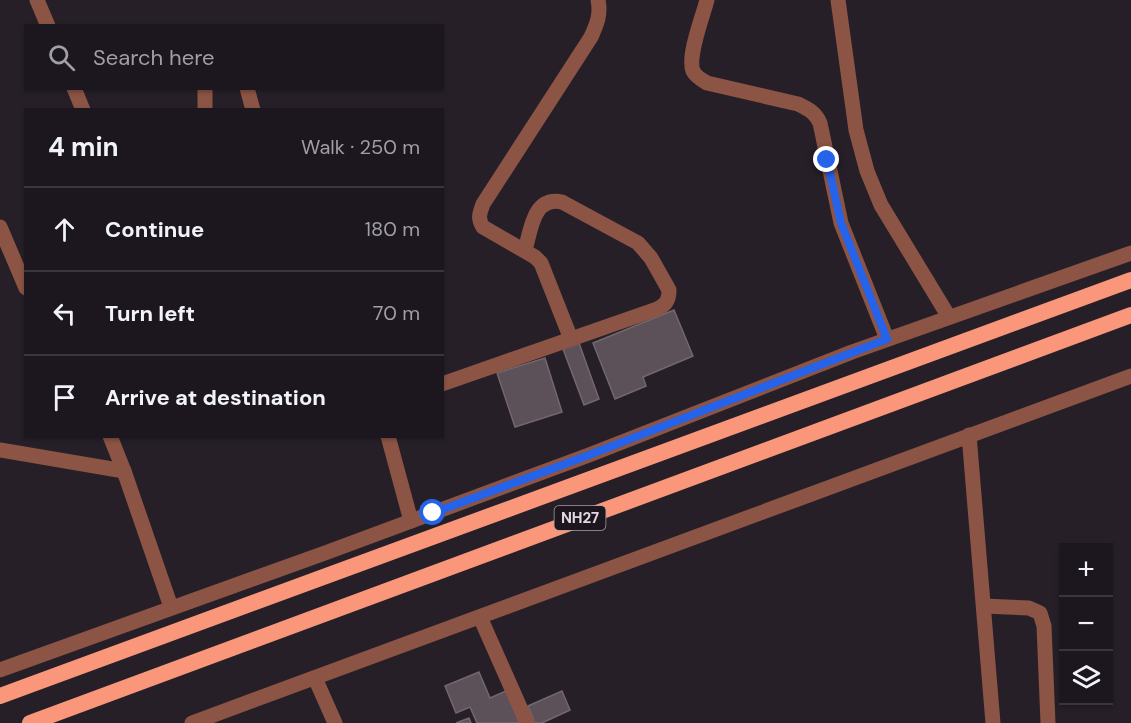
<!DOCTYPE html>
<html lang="en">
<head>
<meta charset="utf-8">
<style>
  body { margin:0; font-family:"DM Sans",sans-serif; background:#252027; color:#f1f3f6 }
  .controls { position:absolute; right:18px; bottom:18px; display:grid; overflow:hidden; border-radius:0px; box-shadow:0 2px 4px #0004 }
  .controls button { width:54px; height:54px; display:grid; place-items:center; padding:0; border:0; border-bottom:2px solid #3a363c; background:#1c171e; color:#f1f3f6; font:30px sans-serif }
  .stop { position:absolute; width:18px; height:18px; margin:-14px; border:4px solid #2563eb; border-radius:50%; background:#fff }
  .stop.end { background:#2563eb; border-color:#fff; box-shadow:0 2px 6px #0008 }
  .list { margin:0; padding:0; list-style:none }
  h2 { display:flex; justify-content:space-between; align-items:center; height:78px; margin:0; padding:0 24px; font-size:26px }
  h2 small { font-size:20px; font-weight:400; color:#a09fa4 }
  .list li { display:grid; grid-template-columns:39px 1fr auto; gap:18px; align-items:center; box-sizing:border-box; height:84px; padding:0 24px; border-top:2px solid #3a363c }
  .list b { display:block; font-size:22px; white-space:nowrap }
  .list em { font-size:20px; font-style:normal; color:#a09fa4 }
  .icon { flex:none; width:33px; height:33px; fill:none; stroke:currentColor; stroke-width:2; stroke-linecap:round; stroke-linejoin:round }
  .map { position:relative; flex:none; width:1131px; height:723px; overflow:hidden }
  .search { position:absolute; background:#1c171e; box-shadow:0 2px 4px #0004; left:24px; top:24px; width:420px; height:66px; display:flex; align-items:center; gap:15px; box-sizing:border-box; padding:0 21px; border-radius:0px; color:#a09fa4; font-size:22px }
  .panel { position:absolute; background:#1c171e; box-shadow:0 2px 4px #0004; left:24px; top:108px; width:420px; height:330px; border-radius:0px }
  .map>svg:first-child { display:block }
  .building { fill:#5c5159; stroke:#73676f; stroke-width:1.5 }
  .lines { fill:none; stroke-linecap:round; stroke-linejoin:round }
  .minor { stroke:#8b5444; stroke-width:15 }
  .tertiary { stroke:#8b5444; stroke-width:15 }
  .trunk { stroke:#fa977a; stroke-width:16 }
  .route { stroke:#2563eb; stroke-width:8 }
  .labels { text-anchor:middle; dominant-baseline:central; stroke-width:5; stroke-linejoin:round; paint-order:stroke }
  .shield { fill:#1d161e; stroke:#a69fa6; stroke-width:1.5 }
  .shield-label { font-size:15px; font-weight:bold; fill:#e0dae0 }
</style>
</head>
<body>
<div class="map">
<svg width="1131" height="723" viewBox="0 0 1131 723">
  <rect width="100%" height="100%" fill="#261f28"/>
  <g class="building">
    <polygon points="674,310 693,356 643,377 646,386 615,399 593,343"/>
    <polygon points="579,343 599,399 584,405 563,349"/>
    <polygon points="545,358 562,412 515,427 497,373"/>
    <polygon points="479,672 490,698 506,691 520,723 477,723 470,707 456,713 445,686"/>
    <polygon points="562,691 570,710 542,723 535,723 528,706"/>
    <polygon points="469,718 471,723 456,723"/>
  </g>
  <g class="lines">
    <g class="minor">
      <polyline points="37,0 48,26"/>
      <path d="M707,0c-4,16 -20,56 -14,71 3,6 9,9 14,12l91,21c10,5 17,8 22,19l21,100 46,116"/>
      <polyline points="838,0 856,130 867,171 881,205 949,317"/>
      <polyline points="74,88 83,110"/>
      <polyline points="247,88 253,110"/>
      <polyline points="205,110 205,88"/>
      <polyline points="0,227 26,288"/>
      <path d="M571,339l-30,-76 -6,-6 -52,-30c-6,-9 -3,-14 0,-23l108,-167c6,-13 10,-23 7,-37"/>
      <path d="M442,384l215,-75c9,-4 12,-9 12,-19l-18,-32 -13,-15 -76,-41c-29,-6 -31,28 -37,48"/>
      <polyline points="969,435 993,723"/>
      <polyline points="110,436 124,471 171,607"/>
      <polyline points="388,436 411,521"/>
      <polyline points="0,450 124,471"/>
      <polyline points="984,606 1029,608 1040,613 1044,626 1048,723"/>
      <polyline points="480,617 527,723"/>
      <polyline points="315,678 335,723"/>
    </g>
    <g class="tertiary">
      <polyline points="0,670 325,553 589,455 852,352 1131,253"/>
      <polyline points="192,723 1131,376"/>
    </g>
    <g class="trunk">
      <polyline points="0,696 1131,280"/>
      <polyline points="30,723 1131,315"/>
    </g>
  </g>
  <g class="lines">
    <polyline class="route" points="433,513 589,455 887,339 841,223 827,160"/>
  </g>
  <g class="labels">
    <rect class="shield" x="554.5" y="506" width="51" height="24" rx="4.5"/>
    <g class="shield-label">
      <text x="580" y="518">NH27</text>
    </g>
  </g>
</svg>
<div class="controls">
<button>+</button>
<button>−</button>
<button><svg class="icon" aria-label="layers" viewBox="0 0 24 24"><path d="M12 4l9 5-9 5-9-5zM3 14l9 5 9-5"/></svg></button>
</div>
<div class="stop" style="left:433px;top:513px"></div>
<div class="stop end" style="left:827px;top:160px"></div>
<div class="search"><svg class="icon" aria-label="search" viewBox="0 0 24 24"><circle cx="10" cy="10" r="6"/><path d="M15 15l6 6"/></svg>Search here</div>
<section class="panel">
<h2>4 min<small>Walk · 250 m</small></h2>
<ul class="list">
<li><svg class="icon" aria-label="ahead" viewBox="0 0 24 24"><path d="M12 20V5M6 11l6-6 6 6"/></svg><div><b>Continue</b></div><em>180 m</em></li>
<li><svg class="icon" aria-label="left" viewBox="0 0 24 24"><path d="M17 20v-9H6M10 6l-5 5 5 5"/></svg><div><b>Turn left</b></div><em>70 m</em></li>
<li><svg class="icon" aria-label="arrive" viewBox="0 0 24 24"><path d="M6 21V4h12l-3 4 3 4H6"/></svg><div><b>Arrive at destination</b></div></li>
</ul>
</section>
</div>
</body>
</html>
